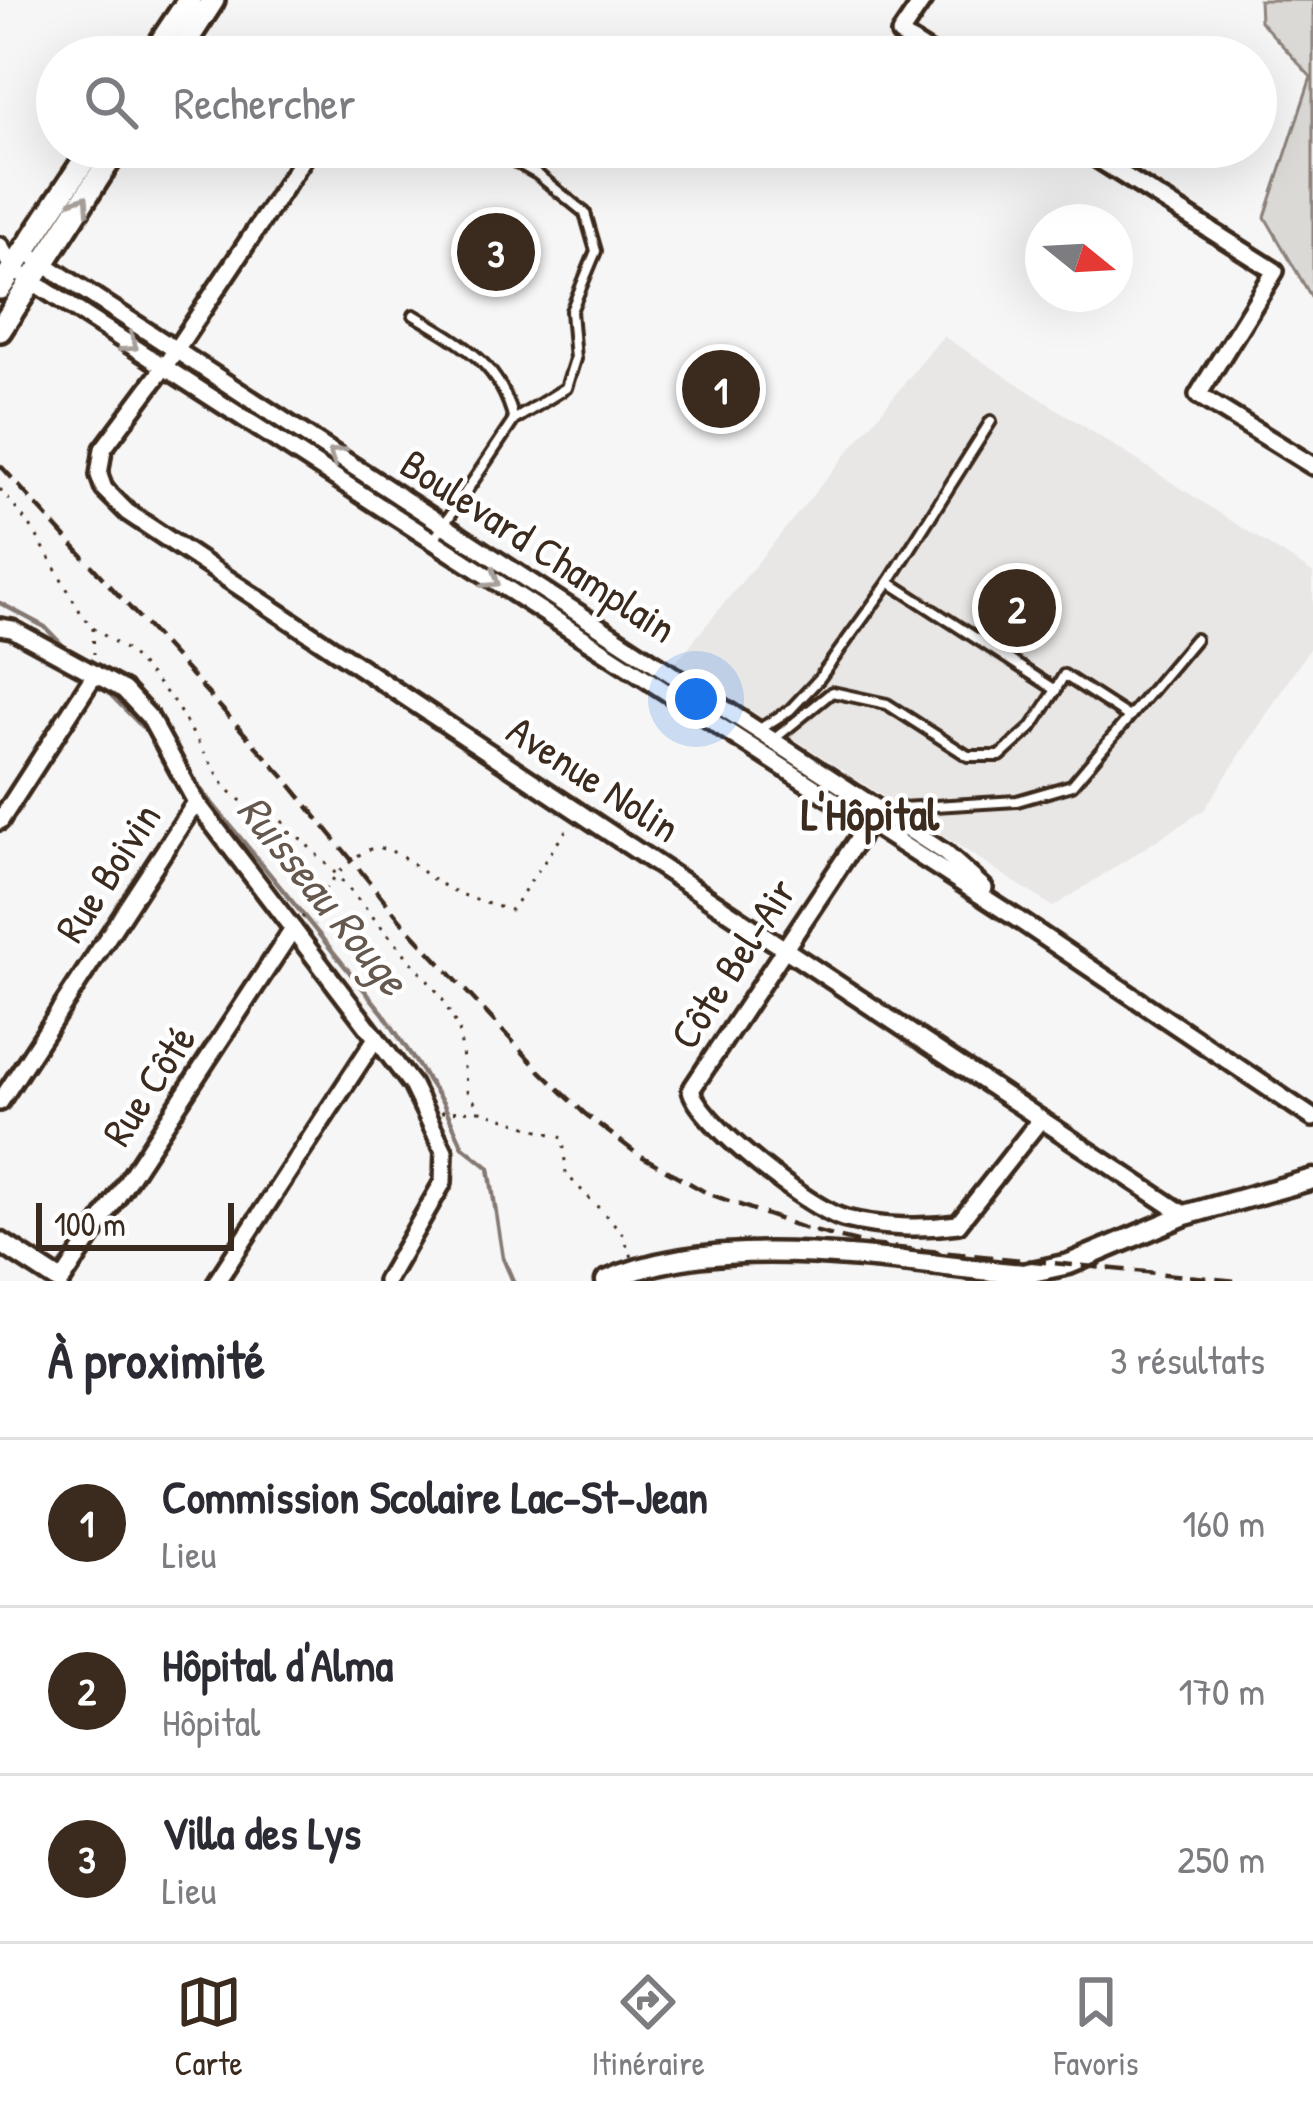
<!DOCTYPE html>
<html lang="fr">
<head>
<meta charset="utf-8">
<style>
  body { margin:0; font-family:"Patrick Hand",sans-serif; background:#f7f7f7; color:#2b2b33 }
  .compass { position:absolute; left:1025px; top:204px; width:108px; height:108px; border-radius:50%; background:#fff; box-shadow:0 12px 48px #0002; rotate:108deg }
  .scale { position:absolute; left:36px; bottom:30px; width:198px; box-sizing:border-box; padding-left:12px; border:6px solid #3b2a1e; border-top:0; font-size:33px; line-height:42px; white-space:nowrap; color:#3b2a1e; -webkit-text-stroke:9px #fff; paint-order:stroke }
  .you { position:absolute; left:696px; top:699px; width:42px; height:42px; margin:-30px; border:9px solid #fff; border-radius:50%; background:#1a73e8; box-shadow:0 0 0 18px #1a73e833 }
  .badge { display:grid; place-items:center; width:78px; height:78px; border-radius:50%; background:#3b2a1e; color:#fff; font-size:39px; font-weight:700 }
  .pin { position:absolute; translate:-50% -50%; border:6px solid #fff; box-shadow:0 3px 12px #0006 }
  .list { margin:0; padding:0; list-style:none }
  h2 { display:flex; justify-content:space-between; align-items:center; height:156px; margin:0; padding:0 48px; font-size:51px }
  h2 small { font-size:39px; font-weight:400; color:#7c7c81 }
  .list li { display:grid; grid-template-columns:78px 1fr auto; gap:36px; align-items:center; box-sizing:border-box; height:168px; padding:0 48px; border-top:3px solid #e1e1e2 }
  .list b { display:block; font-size:45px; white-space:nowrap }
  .list p { margin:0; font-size:39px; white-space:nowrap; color:#7c7c81 }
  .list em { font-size:39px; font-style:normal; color:#7c7c81 }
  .icon { flex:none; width:66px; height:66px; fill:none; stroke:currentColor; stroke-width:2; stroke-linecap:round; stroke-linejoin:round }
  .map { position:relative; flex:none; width:1313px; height:1281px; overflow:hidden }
  .search { position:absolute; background:#fff; box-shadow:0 12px 48px #0002; left:36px; right:36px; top:36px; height:132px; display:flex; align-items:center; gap:30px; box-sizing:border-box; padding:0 42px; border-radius:66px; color:#7c7c81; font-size:45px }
  .sheet { height:660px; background:#fff }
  nav { display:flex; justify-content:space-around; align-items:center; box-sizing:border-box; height:168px; border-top:3px solid #e1e1e2; background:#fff; font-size:33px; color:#7c7c81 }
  nav a { display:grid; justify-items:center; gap:6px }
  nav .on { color:#3b2a1e }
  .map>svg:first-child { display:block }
  .built { fill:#e9e7e6 }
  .green { fill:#dbd9d6; stroke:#8b827a; stroke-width:3 }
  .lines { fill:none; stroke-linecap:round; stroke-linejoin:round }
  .stream { stroke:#847972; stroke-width:4.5 }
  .service-casing { stroke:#3b2a1e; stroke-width:16 }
  .minor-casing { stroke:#3b2a1e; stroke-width:24 }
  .tertiary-casing { stroke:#3b2a1e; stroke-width:27 }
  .secondary-casing { stroke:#3b2a1e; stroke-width:30 }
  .path { stroke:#3b2a1e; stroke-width:3; stroke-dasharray:3 9; stroke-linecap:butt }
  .service { stroke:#fff; stroke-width:8 }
  .minor { stroke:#fff; stroke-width:15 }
  .tertiary { stroke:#fff; stroke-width:18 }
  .secondary { stroke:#fff; stroke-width:21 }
  .rail { stroke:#3b2a1e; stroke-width:4.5; stroke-dasharray:18 9; stroke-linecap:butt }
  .oneway { stroke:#a79f9a }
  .labels { text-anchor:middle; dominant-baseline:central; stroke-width:9; stroke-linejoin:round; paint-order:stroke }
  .street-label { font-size:42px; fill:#3b2a1e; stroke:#fff }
  .neighbourhood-label { font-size:45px; font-weight:bold; fill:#3b2a1e; stroke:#fff }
  .water-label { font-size:45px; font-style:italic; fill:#65584f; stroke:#fff }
</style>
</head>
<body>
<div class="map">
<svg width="1313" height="1281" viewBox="0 0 1313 1281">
  <rect width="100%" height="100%" fill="#f7f6f6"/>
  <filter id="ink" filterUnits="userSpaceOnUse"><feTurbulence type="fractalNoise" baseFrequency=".00833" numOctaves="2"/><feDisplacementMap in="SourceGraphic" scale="24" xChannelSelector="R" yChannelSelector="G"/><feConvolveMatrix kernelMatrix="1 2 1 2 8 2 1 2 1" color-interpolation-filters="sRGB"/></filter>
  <g filter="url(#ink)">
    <polygon class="built" points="943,336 1313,573 1313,643 1204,810 1053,907 676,662"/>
    <polygon class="green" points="1259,0 1313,0 1313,300 1265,217 1311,77 1260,21"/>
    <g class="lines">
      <g class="stream">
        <polyline points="0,603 45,627 72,655"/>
        <polyline points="101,685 152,737"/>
        <polyline points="189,775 383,1013 443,1103 463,1147 489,1168 503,1258 513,1281"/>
      </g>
      <defs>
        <g id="service">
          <polyline points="489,147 537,174 585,213 596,251 571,311 575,359 566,388 514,420"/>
          <path d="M414,315c47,28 86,48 100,105l-81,121"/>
          <polyline points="889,582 991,421"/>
          <polyline points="1056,689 1064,675 1129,717"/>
          <polyline points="758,730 790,710 819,679 889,582 1056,690 1032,727 1000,756 968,756 887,704 832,692 773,740"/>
          <polyline points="885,809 1017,801 1072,785 1195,639"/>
        </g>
        <g id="minor">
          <polyline points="923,0 900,34 936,57"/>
          <polyline points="311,147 165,366 103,449 99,475 104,489 127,512 1185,1215"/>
          <polyline points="1079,147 1275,271 1198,395 1313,466"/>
          <polyline points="0,246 13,269 1022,922 1313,1118"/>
          <polyline points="35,258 945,853 984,888"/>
          <polyline points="0,627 12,629 124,690 150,718 196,802 412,1085 444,1151 443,1182 386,1281"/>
          <path d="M871,819l-180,271c9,34 120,120 155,129 36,9 77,10 112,5l82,-104"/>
          <polyline points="0,821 95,674"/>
          <polyline points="0,1102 196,802"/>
          <polyline points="62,1281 293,929"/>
          <polyline points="217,1281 376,1038"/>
        </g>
        <g id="tertiary">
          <polyline points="0,1242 60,1281"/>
          <path d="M606,1281c118,-53 289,-18 417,-7l46,-10 116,-49 128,-36"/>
        </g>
        <g id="secondary">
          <polyline points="151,57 189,0"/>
          <polyline points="176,57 213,0"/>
          <polyline points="0,288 93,147"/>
          <polyline points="0,330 118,147"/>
        </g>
      </defs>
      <use href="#service" class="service-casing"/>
      <use href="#minor" class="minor-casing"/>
      <use href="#tertiary" class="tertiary-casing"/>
      <use href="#secondary" class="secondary-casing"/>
      <g class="path">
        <polyline points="0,489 34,531 82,615 93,628 128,651 172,699 225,787 240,800 285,823 337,875 440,995 459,1029 467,1091 481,1111 563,1138 566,1174 621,1231 632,1257"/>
        <polyline points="93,628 94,654"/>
        <path d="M302,918c14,-17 50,-69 74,-70 24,0 45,26 65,36 23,13 45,20 70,26l58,-84"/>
        <polyline points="441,1112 480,1111"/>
      </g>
      <use href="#service" class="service"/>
      <use href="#minor" class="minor"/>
      <use href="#tertiary" class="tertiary"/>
      <use href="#secondary" class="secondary"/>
      <polyline class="rail" points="0,465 284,777 403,923 541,1072 584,1113 636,1153 707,1193 806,1229 869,1245 1237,1281"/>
    </g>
    <defs><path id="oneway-chevron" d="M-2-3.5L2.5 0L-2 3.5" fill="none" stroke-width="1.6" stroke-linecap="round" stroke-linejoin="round" transform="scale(3)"/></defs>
    <g class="oneway">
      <use href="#oneway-chevron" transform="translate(82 203) rotate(-57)"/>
      <use href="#oneway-chevron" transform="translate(130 344) rotate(33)"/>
      <use href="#oneway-chevron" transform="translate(336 455) rotate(-147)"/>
      <use href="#oneway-chevron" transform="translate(492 580) rotate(33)"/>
    </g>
  </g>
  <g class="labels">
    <g class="street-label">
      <text transform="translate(539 545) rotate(33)">Boulevard Champlain</text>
      <text transform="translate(594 778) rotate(33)">Avenue Nolin</text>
      <text transform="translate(107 872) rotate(-57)">Rue Boivin</text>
      <text transform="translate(732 963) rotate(-57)">Côte Bel-Air</text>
      <text transform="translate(148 1085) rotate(-57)">Rue Côté</text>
    </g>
    <g class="neighbourhood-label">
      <text x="870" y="813">L'Hôpital</text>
    </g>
    <g class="water-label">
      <text transform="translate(324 894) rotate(51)">Ruisseau Rouge</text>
    </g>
  </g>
</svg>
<svg class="compass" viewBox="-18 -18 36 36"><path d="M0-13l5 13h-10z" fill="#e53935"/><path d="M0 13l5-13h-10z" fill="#7c7c81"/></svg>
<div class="scale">100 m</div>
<div class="you"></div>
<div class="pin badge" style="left:721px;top:389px">1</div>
<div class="pin badge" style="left:1017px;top:608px">2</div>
<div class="pin badge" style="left:496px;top:252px">3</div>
<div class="search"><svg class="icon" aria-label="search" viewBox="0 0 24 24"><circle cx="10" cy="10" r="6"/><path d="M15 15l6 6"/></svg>Rechercher</div>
</div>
<section class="sheet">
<h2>À proximité<small>3 résultats</small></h2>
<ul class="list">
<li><span class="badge">1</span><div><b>Commission Scolaire Lac-St-Jean</b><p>Lieu</p></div><em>160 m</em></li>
<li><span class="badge">2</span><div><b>Hôpital d'Alma</b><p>Hôpital</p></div><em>170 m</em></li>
<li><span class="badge">3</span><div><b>Villa des Lys</b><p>Lieu</p></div><em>250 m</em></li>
</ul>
</section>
<nav>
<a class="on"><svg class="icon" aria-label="map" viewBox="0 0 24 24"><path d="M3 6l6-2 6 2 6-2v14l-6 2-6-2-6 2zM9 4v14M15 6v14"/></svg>Carte</a>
<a><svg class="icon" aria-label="directions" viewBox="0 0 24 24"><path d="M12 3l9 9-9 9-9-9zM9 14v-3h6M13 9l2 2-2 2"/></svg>Itinéraire</a>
<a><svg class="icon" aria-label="saved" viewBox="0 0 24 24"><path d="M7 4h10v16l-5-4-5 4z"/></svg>Favoris</a>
</nav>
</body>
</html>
